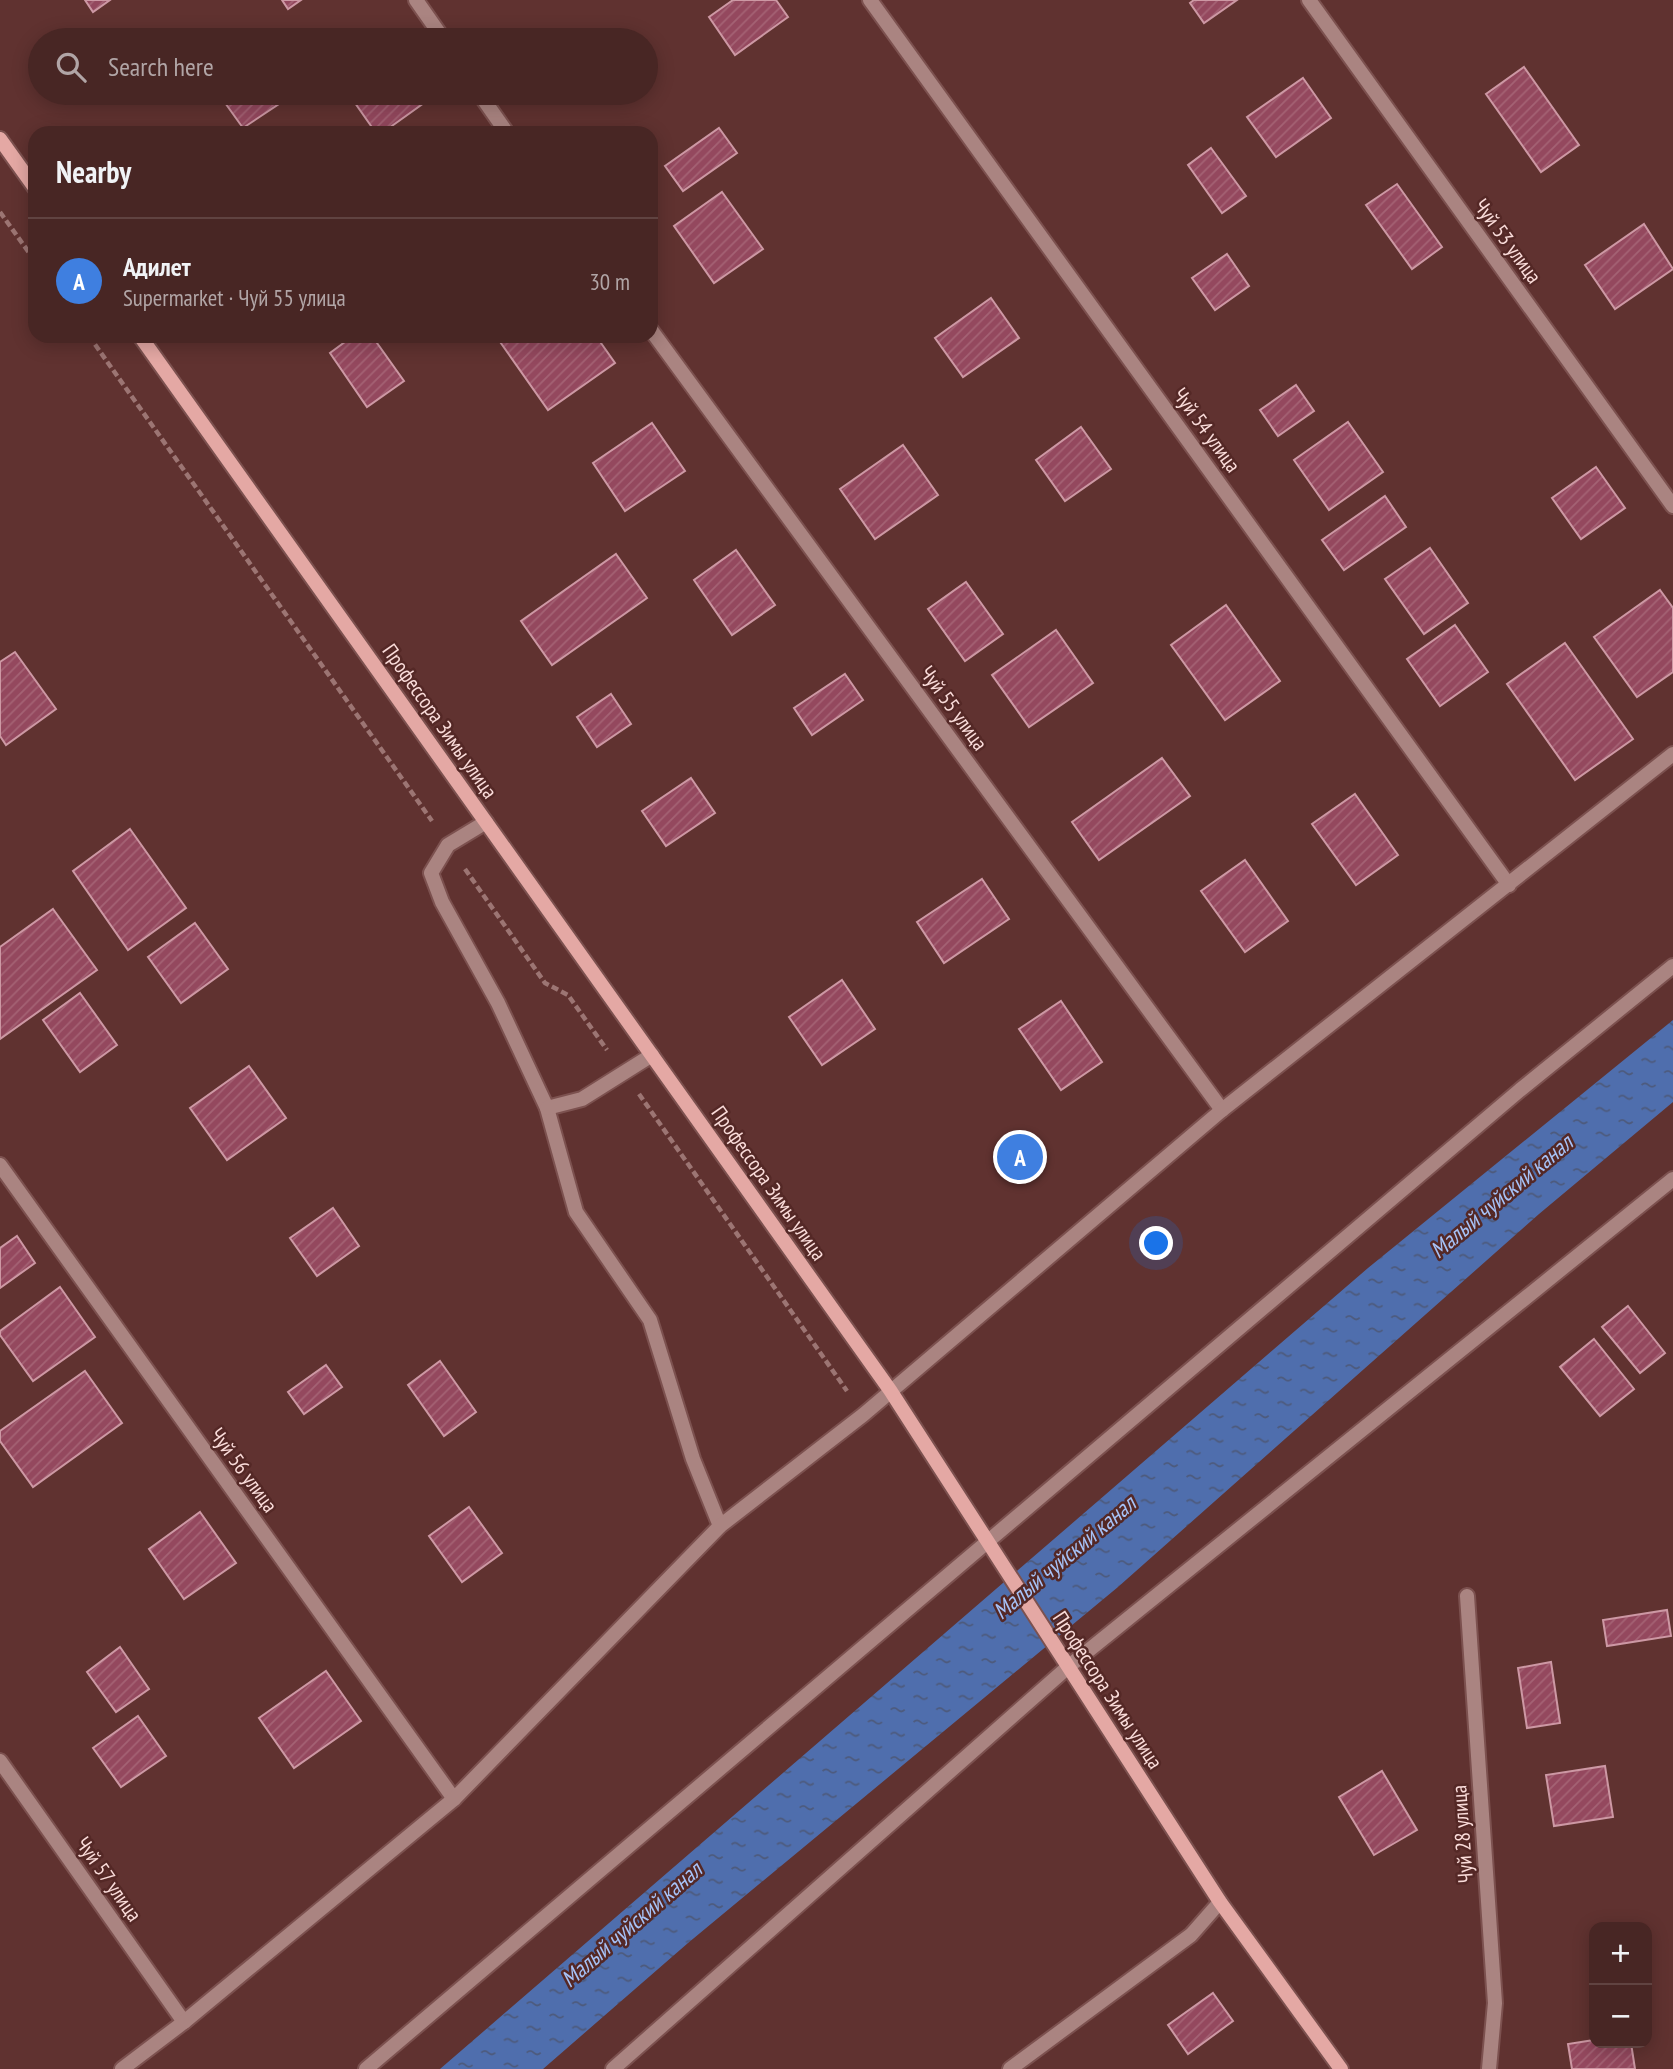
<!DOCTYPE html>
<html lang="en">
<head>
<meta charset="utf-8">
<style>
  body { margin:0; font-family:"PT Sans Narrow",sans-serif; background:#4f2e2c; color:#f1f3f6 }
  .controls { position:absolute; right:21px; bottom:21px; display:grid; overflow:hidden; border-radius:14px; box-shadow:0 4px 18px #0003 }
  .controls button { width:63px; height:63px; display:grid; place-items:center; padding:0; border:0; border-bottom:2px solid #604341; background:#482624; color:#f1f3f6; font:35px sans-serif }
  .you { position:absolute; left:1157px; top:1244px; width:24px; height:24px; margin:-18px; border:5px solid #fff; border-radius:50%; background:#1a73e8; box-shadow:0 0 0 10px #1a73e833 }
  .badge { display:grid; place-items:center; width:46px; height:46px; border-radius:50%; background:#52ccd6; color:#fff; font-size:23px; font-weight:700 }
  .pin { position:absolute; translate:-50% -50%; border:4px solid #fff; box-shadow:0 2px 7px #0006 }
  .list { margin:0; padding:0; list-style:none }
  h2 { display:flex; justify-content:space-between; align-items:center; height:91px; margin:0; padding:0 28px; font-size:30px }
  h2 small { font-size:23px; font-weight:400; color:#b1a5a6 }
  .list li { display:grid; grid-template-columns:46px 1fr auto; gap:21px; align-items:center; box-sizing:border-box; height:126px; padding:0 28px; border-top:2px solid #604341 }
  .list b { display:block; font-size:26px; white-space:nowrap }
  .list p { margin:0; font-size:23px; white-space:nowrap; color:#b1a5a6 }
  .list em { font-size:23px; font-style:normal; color:#b1a5a6 }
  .icon { flex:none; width:38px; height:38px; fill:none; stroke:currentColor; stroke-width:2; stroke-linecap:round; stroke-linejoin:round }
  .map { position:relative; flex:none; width:1673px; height:2069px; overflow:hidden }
  .search { position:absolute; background:#482624; box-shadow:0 4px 18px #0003; left:28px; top:28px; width:630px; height:77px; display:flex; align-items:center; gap:18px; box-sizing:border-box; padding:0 24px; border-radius:38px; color:#b1a5a6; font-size:26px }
  .panel { position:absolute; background:#482624; box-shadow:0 4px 18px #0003; left:28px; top:126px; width:630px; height:217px; border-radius:21px }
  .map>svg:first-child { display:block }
  .water { fill:url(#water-ripples) }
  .building { fill:url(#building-hatch); stroke:#cd98a4; stroke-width:2 }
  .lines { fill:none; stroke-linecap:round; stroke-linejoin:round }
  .lane-casing { stroke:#7c514f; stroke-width:18 }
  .street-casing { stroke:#7c514f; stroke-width:18 }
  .secondary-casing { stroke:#7c514f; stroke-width:18 }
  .path { stroke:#9c7573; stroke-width:4.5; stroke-dasharray:7 3.5; stroke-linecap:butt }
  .lane { stroke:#aa8481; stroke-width:14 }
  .street { stroke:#aa8481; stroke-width:14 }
  .secondary { stroke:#e4a8a4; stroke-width:14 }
  .labels { text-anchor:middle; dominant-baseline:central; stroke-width:5; stroke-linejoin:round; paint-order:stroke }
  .street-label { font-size:21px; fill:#fadcda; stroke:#542826 }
  .water-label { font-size:23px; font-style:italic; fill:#a6c2f7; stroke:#542826 }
</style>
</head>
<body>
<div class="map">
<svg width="1673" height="2069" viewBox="0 0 1673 2069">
  <defs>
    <pattern id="water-ripples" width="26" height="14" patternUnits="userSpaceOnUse" patternTransform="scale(1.75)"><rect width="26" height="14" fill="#4f6ead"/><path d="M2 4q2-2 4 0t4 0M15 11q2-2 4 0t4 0" fill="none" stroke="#4d5a7c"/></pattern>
    <pattern id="building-hatch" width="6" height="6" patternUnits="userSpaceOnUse" patternTransform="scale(1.75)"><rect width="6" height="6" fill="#94485e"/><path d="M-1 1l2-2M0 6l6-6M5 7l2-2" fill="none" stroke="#a46274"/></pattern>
  </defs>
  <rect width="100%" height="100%" fill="#603230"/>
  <polygon class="water" points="1673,1020 1673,1102 1539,1214 1118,1587 688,1943 543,2069 440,2069 1368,1268"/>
  <g class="building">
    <polygon points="85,0 110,0 93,12"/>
    <polygon points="282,0 301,0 288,9"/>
    <polygon points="733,0 776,0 788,17 735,55 709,17"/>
    <polygon points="1194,0 1237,0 1204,23 1190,3"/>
    <polygon points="229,32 234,40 218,40"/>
    <polygon points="1524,67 1579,145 1541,172 1486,94"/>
    <polygon points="1303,78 1331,118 1276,157 1247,117"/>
    <polygon points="218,93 271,93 279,104 243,128"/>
    <polygon points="348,93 418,93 424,103 382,133 376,133"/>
    <polygon points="719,128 737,153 683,191 665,166"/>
    <polygon points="1211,148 1246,196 1222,213 1188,165"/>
    <polygon points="1397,184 1442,247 1412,269 1366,205"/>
    <polygon points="722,192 763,249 714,283 674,226"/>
    <polygon points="1644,224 1673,269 1615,309 1585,265"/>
    <polygon points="1227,254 1249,286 1215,310 1192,278"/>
    <polygon points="991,298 1019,338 963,377 935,338"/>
    <polygon points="353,336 372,336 404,381 367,407 330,353"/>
    <polygon points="502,336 596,336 615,363 548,410 498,339"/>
    <polygon points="1296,385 1314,411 1278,436 1260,410"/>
    <polygon points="1348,422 1383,472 1329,510 1294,460"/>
    <polygon points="652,423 685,471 625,511 593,463"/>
    <polygon points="1081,427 1111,469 1065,501 1036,460"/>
    <polygon points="903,445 938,495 875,539 840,489"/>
    <polygon points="1596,467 1625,508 1581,539 1552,498"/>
    <polygon points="1385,496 1406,527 1344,570 1322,540"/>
    <polygon points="1430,548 1468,603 1424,634 1385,579"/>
    <polygon points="736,550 775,605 732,635 694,580"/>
    <polygon points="616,554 647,598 552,665 521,621"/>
    <polygon points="966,582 1003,634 965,661 928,609"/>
    <polygon points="1660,590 1673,608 1673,672 1637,697 1594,637"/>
    <polygon points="1226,605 1280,681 1225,720 1171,645"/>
    <polygon points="1455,625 1488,672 1440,706 1407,659"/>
    <polygon points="1056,630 1093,683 1029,727 992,675"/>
    <polygon points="1565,643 1633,739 1575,780 1507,684"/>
    <polygon points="15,652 56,709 6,745 0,736 0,662"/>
    <polygon points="845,674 863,700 812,735 794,708"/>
    <polygon points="611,694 631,724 597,747 577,717"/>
    <polygon points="1162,758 1190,796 1099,860 1072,822"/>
    <polygon points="691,778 715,813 666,846 642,811"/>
    <polygon points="1355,794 1398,855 1356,885 1312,824"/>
    <polygon points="130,829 186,908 128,950 73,871"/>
    <polygon points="1245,860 1288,921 1245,952 1201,891"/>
    <polygon points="982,879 1009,919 944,963 917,922"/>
    <polygon points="53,909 97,970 0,1039 0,947"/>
    <polygon points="195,923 228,969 181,1003 148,957"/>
    <polygon points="842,980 875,1029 822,1065 789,1017"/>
    <polygon points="80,993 117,1045 80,1072 43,1020"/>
    <polygon points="1061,1001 1102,1062 1061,1090 1019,1029"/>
    <polygon points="249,1066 286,1118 227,1160 190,1108"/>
    <polygon points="333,1208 359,1246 317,1276 290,1238"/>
    <polygon points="17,1236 35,1263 0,1288 0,1248"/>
    <polygon points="60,1287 95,1337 33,1381 0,1335 0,1331"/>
    <polygon points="1628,1306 1665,1353 1640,1373 1602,1327"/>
    <polygon points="1594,1339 1634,1389 1600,1416 1560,1367"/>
    <polygon points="440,1361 476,1412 444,1436 408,1385"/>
    <polygon points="326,1365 342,1387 304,1414 288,1392"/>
    <polygon points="85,1371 122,1423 33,1487 0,1441 0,1431"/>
    <polygon points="469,1507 502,1553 462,1582 429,1536"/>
    <polygon points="200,1512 236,1563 184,1599 149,1549"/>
    <polygon points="1667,1610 1671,1636 1607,1646 1603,1620"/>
    <polygon points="120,1647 149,1689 116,1712 87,1672"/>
    <polygon points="1551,1662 1560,1723 1527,1728 1518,1668"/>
    <polygon points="326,1671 361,1721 294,1768 259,1718"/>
    <polygon points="138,1716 166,1756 121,1787 93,1748"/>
    <polygon points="1605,1766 1613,1817 1554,1826 1546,1775"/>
    <polygon points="1382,1771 1417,1830 1374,1855 1339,1797"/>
    <polygon points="1213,1993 1233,2021 1188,2054 1168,2025"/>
    <polygon points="1594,2040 1594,2043 1631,2043 1635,2069 1572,2069 1568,2044"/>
  </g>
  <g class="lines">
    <defs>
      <g id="lane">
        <polyline points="486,822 448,845 431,873 442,902 498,1003 547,1108 576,1212 650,1320 693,1459 720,1526"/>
        <polyline points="547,1108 582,1099 652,1055"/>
      </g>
      <g id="street">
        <polyline points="416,0 444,40"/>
        <polyline points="870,0 1509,885"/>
        <polyline points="1309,0 1673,506"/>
        <polyline points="479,93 507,133"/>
        <polyline points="651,330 1222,1110"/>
        <polyline points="0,1165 454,1799"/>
        <polyline points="1467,1596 1495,2003 1489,2069"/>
        <polyline points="0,1761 184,2022"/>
        <polyline points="122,2069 184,2022 454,1799 720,1526 863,1415 1222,1110 1673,754"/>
        <polyline points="366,2069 1520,1090 1673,966"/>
        <polyline points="613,2069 1068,1667 1673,1179"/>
        <polyline points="1010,2069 1191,1935 1220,1902"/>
      </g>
      <g id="secondary">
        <polyline points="0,139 35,188"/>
        <polyline points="140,336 890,1390 1220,1902 1341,2069"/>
      </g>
    </defs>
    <use href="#lane" class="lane-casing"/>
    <use href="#street" class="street-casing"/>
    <use href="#secondary" class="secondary-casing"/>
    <g class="path">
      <polyline points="0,212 35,261"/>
      <polyline points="89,336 432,821"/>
      <polyline points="465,869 545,983 568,995 607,1050"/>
      <polyline points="639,1094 847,1391"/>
    </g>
    <use href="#lane" class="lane"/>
    <use href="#street" class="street"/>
    <use href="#secondary" class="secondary"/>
  </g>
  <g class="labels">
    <g class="street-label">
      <text transform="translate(1508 241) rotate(54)">Чуй 53 улица</text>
      <text transform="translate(1207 430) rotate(54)">Чуй 54 улица</text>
      <text transform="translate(954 708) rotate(54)">Чуй 55 улица</text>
      <text transform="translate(440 721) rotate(55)">Профессора Зимы улица</text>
      <text transform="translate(769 1183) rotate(55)">Профессора Зимы улица</text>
      <text transform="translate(244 1470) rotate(54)">Чуй 56 улица</text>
      <text transform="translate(1108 1690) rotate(57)">Профессора Зимы улица</text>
      <text transform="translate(1462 1834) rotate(-94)">Чуй 28 улица</text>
      <text transform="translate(109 1879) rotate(55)">Чуй 57 улица</text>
    </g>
    <g class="water-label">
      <text transform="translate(1501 1196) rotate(-40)">Малый чуйский канал</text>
      <text transform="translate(1064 1557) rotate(-40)">Малый чуйский канал</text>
      <text transform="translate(631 1924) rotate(-41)">Малый чуйский канал</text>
    </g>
  </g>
</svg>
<div class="controls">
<button>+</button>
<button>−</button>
</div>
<div class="you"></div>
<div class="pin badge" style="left:1020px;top:1157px;background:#3f7fe0">A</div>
<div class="search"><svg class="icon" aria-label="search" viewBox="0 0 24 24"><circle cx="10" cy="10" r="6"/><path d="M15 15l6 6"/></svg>Search here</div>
<section class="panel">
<h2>Nearby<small></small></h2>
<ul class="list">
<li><span class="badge" style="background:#3f7fe0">A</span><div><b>Адилет</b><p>Supermarket · Чуй 55 улица</p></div><em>30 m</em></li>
</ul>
</section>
</div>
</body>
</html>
